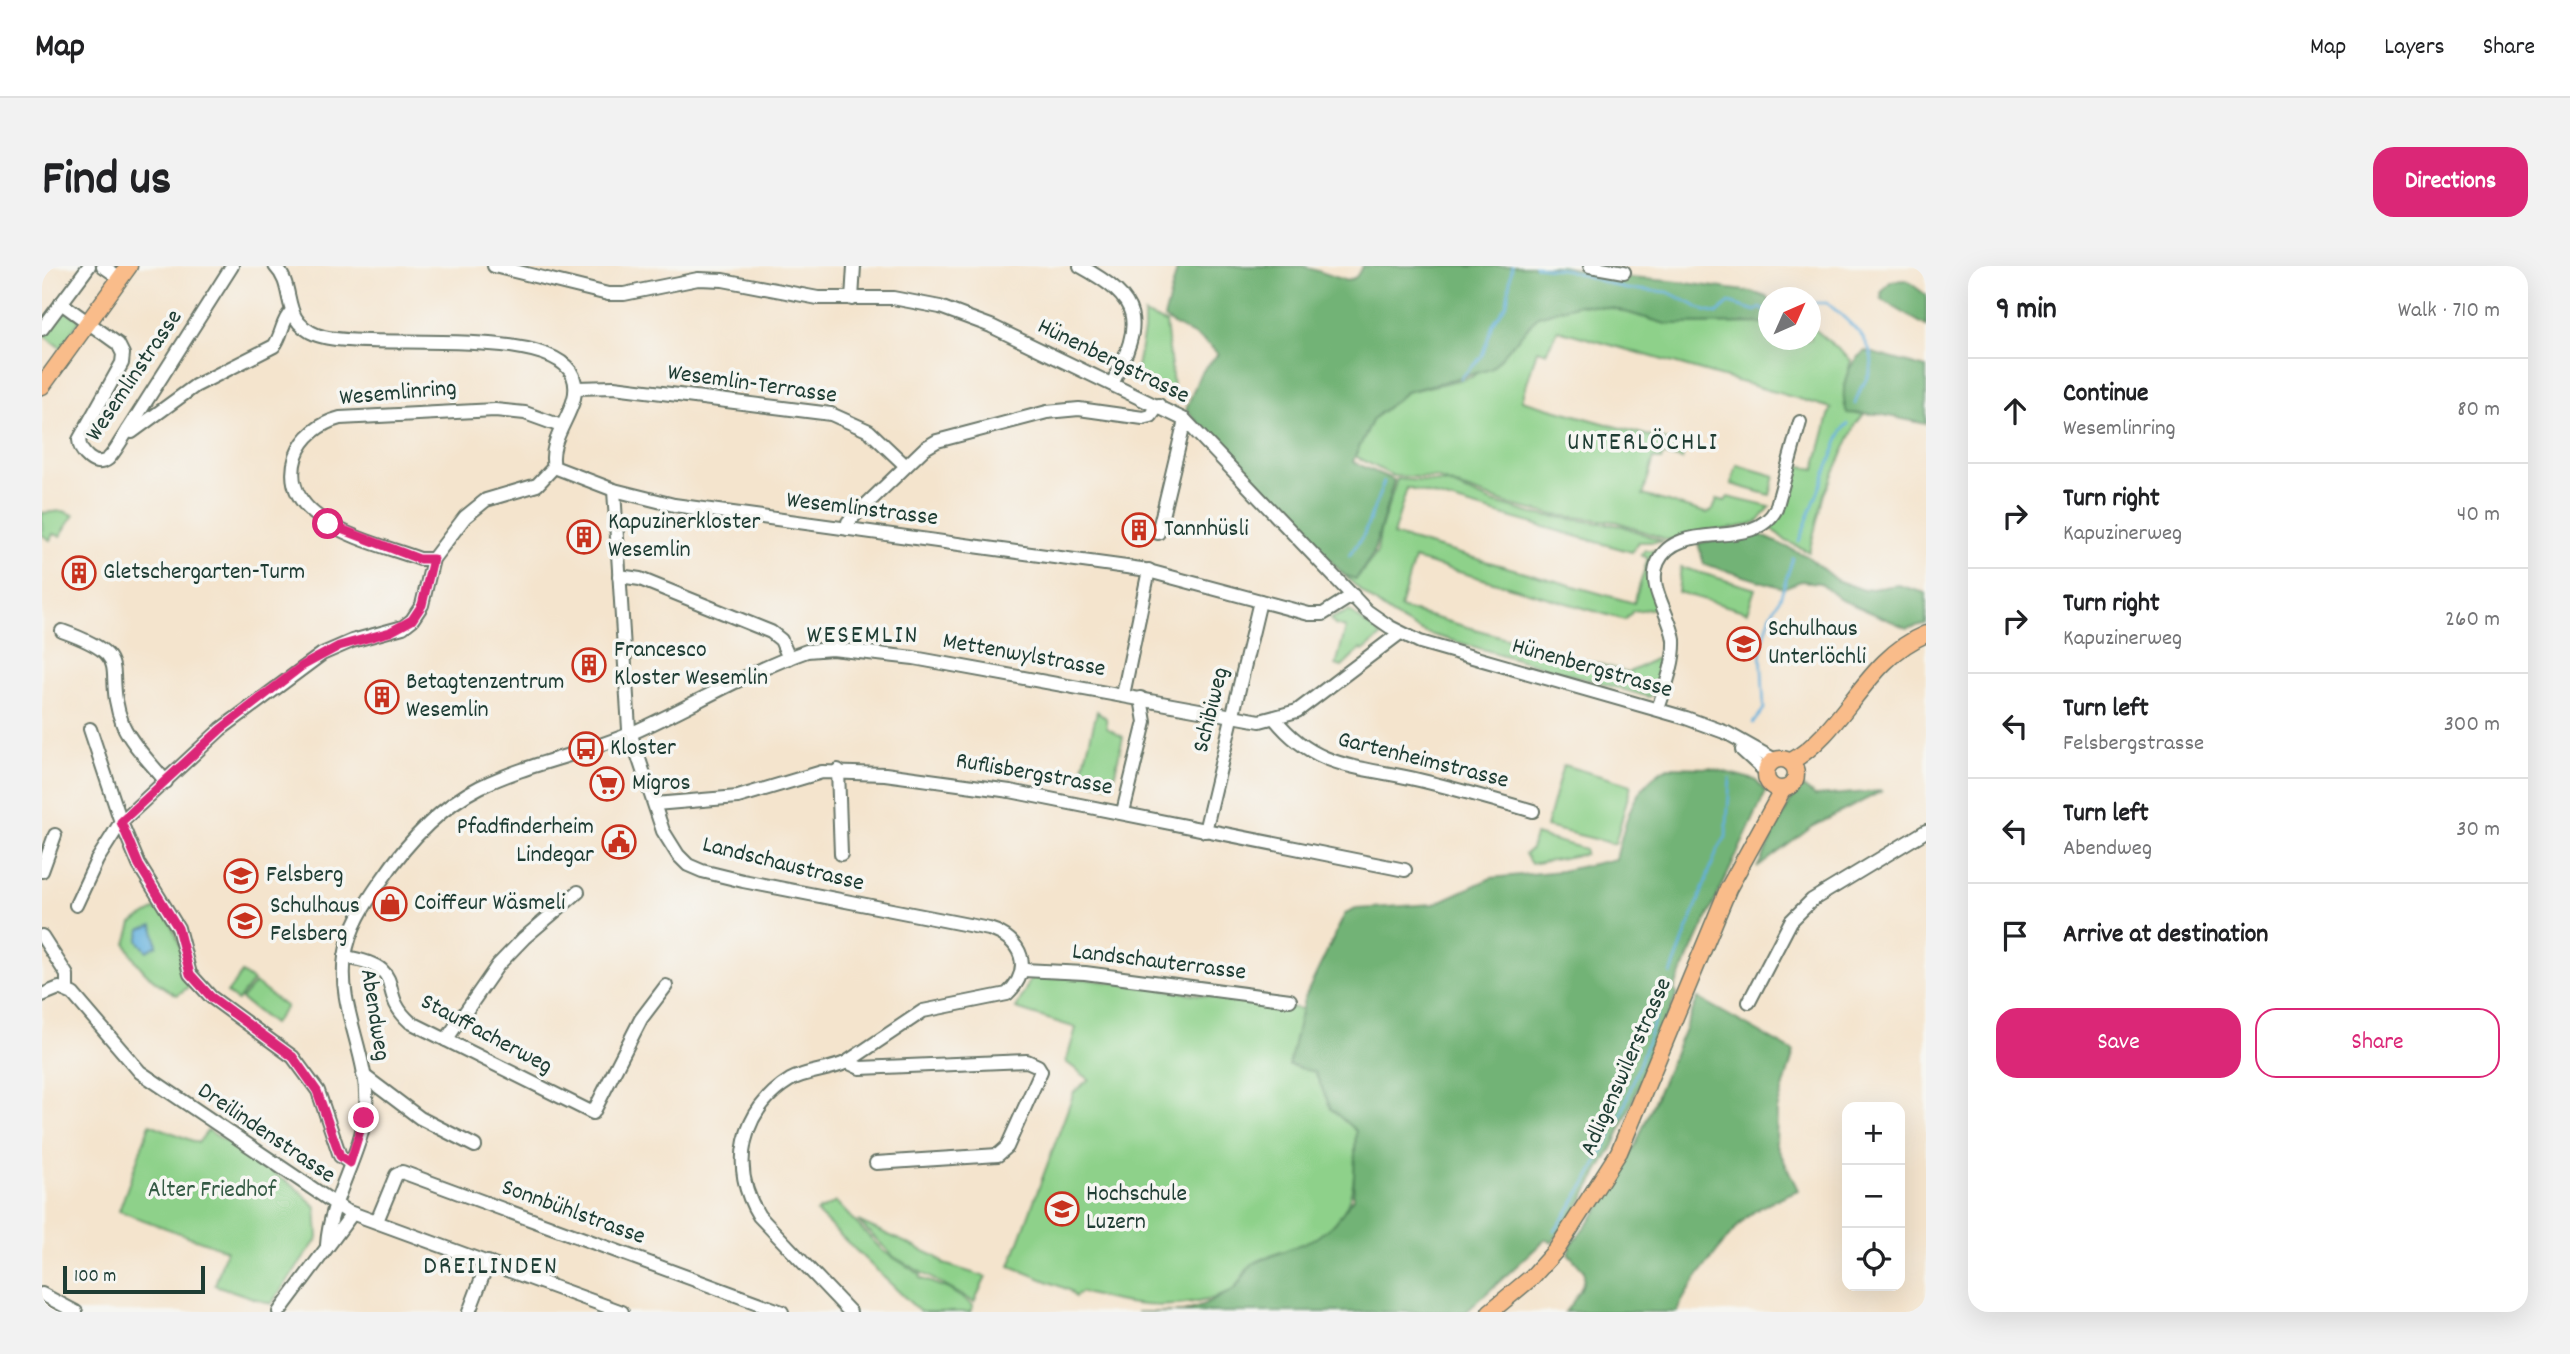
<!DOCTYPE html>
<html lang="en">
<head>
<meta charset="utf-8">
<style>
  body { margin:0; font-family:Dekko,sans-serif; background:#f2f2f2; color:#202124 }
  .controls { position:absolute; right:21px; bottom:21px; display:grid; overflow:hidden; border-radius:14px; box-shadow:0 7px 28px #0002 }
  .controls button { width:63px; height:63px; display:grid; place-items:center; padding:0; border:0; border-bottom:2px solid #e0e0e0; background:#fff; color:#202124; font:35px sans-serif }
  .compass { position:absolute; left:1716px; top:21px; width:63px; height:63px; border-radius:50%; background:#fff; box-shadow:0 7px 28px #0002; rotate:45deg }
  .scale { position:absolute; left:21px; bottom:18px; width:142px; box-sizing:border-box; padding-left:7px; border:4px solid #1f3d34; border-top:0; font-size:19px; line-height:24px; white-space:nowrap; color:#1f3d34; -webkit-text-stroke:5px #f6f6f2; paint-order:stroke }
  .stop { position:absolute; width:21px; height:21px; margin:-16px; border:5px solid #db2777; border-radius:50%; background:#fff }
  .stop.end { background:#db2777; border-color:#fff; box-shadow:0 2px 7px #0008 }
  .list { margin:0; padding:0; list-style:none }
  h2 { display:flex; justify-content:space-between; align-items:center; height:91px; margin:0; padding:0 28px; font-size:30px }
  h2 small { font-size:23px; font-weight:400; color:#757577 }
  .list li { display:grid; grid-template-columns:46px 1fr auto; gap:21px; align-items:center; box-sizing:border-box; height:105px; padding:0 28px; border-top:2px solid #e0e0e0 }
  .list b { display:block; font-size:26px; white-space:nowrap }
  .list p { margin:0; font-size:23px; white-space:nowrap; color:#757577 }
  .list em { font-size:23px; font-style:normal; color:#757577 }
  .actions { display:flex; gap:14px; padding:21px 28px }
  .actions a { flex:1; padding:16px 0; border:2px solid #db2777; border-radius:21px; text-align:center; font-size:24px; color:#db2777 }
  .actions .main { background:#db2777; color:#fff }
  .icon { flex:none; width:38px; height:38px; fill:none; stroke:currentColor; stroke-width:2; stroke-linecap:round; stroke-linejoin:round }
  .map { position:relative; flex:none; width:1884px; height:1046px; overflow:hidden; border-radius:21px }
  header { display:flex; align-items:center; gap:42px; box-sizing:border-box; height:98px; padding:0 35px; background:#fff; border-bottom:2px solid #e0e0e0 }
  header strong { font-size:33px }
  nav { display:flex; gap:38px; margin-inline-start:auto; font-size:24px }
  .intro { display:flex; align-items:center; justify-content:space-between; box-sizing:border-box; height:168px; padding:0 42px }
  h1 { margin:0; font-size:49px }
  .button { padding:18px 32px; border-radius:21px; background:#db2777; color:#fff; font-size:24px; font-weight:700 }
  main { display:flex; gap:42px; padding:0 42px }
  aside { flex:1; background:#fff; border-radius:21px; box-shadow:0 7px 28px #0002 }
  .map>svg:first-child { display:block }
  .green { fill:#8ed18a; stroke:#56875f; stroke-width:2 }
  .forest { fill:#72b376; stroke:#487855; stroke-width:2 }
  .water { fill:#64b0dd; stroke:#427688; stroke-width:2 }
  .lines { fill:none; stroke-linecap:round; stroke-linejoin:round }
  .stream { stroke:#64b0dd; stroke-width:2.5 }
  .minor-casing { stroke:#6a776a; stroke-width:16 }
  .major-casing { stroke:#6a776a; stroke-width:19 }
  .minor { stroke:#fff; stroke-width:12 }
  .major { stroke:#f9bc8a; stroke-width:16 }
  .route { stroke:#db2777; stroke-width:9 }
  .labels { text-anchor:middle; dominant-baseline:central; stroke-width:7; stroke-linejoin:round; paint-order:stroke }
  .street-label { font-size:24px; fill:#1f3d34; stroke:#f6f6f2 }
  .poi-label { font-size:24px; fill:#1f3d34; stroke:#f6f6f2; text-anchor:start }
  .park-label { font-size:24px; fill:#355b45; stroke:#f6f6f2 }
  .neighbourhood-label { font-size:26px; letter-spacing:2px; fill:#1f3d34; stroke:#f6f6f2 }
</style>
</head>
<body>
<header>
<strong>Map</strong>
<nav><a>Map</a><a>Layers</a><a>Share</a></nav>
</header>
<div class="intro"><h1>Find us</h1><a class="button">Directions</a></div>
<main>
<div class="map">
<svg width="1884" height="1046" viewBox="0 0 1884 1046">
  <rect width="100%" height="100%" fill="#f6f6f2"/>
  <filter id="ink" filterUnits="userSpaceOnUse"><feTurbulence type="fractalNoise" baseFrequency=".0143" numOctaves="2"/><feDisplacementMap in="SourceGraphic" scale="14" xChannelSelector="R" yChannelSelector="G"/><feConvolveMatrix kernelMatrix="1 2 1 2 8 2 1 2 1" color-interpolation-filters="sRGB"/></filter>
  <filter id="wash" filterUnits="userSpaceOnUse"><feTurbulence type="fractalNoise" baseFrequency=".00686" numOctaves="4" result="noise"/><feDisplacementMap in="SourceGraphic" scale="28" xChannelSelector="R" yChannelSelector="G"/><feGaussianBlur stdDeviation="1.57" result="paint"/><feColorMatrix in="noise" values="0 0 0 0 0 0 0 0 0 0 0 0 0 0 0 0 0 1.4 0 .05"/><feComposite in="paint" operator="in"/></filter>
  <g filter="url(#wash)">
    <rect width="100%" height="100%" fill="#f4e4cd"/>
    <g class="green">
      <polygon points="1537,38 1570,42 1624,58 1726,57 1727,74 1769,74 1769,60 1809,94 1802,121 1805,147 1822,148 1814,158 1782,228 1767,286 1744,275 1728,261 1739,244 1751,198 1773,203 1789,142 1516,64 1504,86 1495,84 1480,134 1643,180 1640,194 1621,189 1619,194 1612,192 1601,229 1665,247 1671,244 1675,233 1683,235 1686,231 1728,241 1717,255 1707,259 1626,274 1576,256 1513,249 1469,239 1394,212 1351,210 1313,190 1331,153 1364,126 1430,111 1496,50"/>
      <polygon points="22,42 38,54 19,82 2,70"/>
      <polygon points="1102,48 1124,57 1132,128 1093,111 1102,65"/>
      <polygon points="1695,199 1733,210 1728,229 1689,218"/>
      <path d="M1355,213l50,4 45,19 41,12 90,12 41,16h-26l-6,10 -225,-64 -14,47 241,68 14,-45 -7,-3 4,-5h9l-4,19 8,39 -25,3 -8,9 -211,-61 -14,49 227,64c15,-2 26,-17 39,-15l-9,35 -8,5 -223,-64c-33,-14 -56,-33 -82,-58l12,4 21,-26 3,-21z"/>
      <polygon points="21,245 32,249 18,270 11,268 8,274 0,269 0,247"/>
      <polygon points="1639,301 1713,323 1705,346 1636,326"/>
      <polygon points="1307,345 1340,370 1321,385 1319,383 1300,401 1294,399 1304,362 1293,359 1288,353"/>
      <polygon points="1055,445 1064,452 1065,462 1081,471 1070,520 1038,514"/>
      <polygon points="1521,499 1589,519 1573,578 1504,561"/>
      <polygon points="1493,569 1543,583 1543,588 1489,598 1483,588 1489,583"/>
      <path d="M121,639l33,77 -19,13c-25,-14 -38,-25 -51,-51l6,-21z"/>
      <polygon points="200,707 211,715 195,735 185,727"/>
      <path d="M991,708l47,4 222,31 -12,55 25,8 16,37 25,22c-2,42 3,83 -40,107 -19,11 -41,14 -60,24 -12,5 -15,23 -27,31 -50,19 -96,15 -148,-1l-6,5 -6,-7 -59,-24 64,-174 15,-13 -23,-17 10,-34 -60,-19z"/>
      <polygon points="213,717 244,741 231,758 199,733"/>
      <polygon points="108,858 156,877 166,864 253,921 274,941 276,972 229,1038 173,1019 184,984 77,945"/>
      <polygon points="794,936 841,985 879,1009 878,1012 906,1023 928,1037 931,1040 928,1046 878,1046 774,946"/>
      <polygon points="816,955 893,990 902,998 944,1011 932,1036 852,991"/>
    </g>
    <g class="forest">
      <path d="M1136,0h125l44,15 9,-4 7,-11h197l55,11 56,4 81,11 17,6 -1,25 -102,1 -54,-16 -33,-4 -41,12 -47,53 -85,23 -33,27 -18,37 -2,6 41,18 -21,74 -17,25 -12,-4 -158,-165 14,-36 18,-20c-17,-20 -34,-21 -54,-36z"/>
      <polygon points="1864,14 1884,29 1884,60 1840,34 1839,27 1849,15"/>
      <path d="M1823,85l61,17v56l-47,-10 -32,-1c-8,-23 -1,-49 18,-62z"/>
      <polygon points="1714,267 1765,290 1794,314 1822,324 1856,319 1884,327 1884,358 1865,362 1797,333 1778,317 1759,315 1741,322 1662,298 1656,277"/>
      <path d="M1626,501l42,1 45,12 11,12 -92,197 3,5 -63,151 -34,59 -28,39 -6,-4 -80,73h-330h48l18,-6 33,-17 17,-25 64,-26 19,-15 18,-25 3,-67 -25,-22 -16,-37 -26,-7 15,-66 41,-85 11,-5 78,-5 57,-26 70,-7 55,-12c10,-38 14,-71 52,-92z"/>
      <polygon points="1761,521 1773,530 1840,525 1770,561 1715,602 1748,536"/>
      <path d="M1656,732l96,54 -17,58 -1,34 22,46c-19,8 -38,15 -53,29 -17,17 -61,72 -68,93h-112c10,-13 20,-24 19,-41l-16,-18 3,-8 39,-51 26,-50z"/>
    </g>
    <polygon class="water" points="111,659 115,679 105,685 96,675 99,663"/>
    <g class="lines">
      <g class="stream">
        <polyline points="1493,0 1525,4 1584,23 1626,26 1663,45 1675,48 1687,37 1714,45 1718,42 1727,48"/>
        <path d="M1769,37h16c19,16 55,43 42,71 -5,10 -11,18 -14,30"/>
        <polyline points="1419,112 1440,90 1451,58 1465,37 1470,0"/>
        <polyline points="1757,275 1800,165 1806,158"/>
        <polyline points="1307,290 1322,268 1342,216"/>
        <polyline points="1711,457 1722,443 1719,384 1728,350 1738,332 1751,292"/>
        <polyline points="1629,708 1675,585 1684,571 1688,513"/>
        <polyline points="1579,850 1624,722"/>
        <polyline points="1513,965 1545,916 1570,868"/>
      </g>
    </g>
  </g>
  <g filter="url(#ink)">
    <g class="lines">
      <defs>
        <g id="minor">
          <polyline points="61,0 78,12"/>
          <path d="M233,0c22,22 4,54 42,69 46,17 234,-12 256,41 12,30 -27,59 -19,91l60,23 60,15 467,64 168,45h14l30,-19"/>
          <polyline points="452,0 566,28 582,28 656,13 681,14 776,32 851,32 898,41 949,60 1143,154 1325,345 1348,361 1378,376 1644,452 1685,467 1733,494"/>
          <path d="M1038,0c62,34 64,55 33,116"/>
          <polyline points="1548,0 1582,6"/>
          <polyline points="810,33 812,0"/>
          <path d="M19,37l57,41 5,10 -1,9 -43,77c1,13 16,29 29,19 4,-4 8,-10 11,-15l113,-178"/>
          <polyline points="0,63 47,0"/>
          <polyline points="534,122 572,121 789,148 827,165 864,200"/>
          <path d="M86,164l4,2 63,-46 79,-40c9,-12 7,-24 17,-34"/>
          <path d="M572,224l15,239 34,102 15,24 10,10 14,6 41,10 246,48c33,10 45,40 18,65l-84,17 -76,51"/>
          <polyline points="806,263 806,256 883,182 895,175 1005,146 1037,143 1101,152 1109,150 1117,139"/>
          <polyline points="1116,267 1143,154"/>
          <path d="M391,293h-13c-45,-17 -145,-36 -124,-103 7,-20 25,-33 44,-38l155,-8 30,3 36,13"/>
          <polyline points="577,310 598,313 729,366 739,374 747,392"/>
          <path d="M20,365c78,28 38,36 61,94 9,20 29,39 43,57"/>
          <polyline points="1081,429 1107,304"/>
          <path d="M1616,443c7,-22 17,-46 16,-69 -3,-25 -28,-53 -16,-78 21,-45 95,-9 118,-53l24,-87"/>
          <path d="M1233,453c41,51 86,47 144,61 38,9 76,20 114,31"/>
          <polyline points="48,463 79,556 97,599 136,662 148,708 169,731 251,791 276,825 298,890 308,897"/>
          <polyline points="1700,484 1724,506"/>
          <polyline points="796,504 799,588"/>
          <polyline points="613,538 696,531 780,506 843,508 968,525 1363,604"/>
          <polyline points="1081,546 1103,456 1099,432"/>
          <polyline points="1163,565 1218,335"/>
          <polyline points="0,605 13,569"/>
          <polyline points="34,639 55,594 79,556 179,463 280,388 310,375 361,361 370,354 380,339 391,293 423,251 444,234 495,219 512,201"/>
          <polyline points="0,670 25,709 25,724"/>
          <path d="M303,691c66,11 30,34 65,65l183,91 48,-94 25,-33"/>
          <polyline points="981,704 1043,707 1248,734"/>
          <polyline points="0,729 17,722 31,728 98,806 304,945 580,1046"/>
          <polyline points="1707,736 1749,655 1770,634 1884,565"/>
          <polyline points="404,774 456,699 482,672 536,626"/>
          <polyline points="321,809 378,852 433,880"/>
          <polyline points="335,955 354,909 360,906 740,1046"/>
          <path d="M285,979c3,-48 35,-90 39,-137 4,-51 -29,-101 -21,-151 4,-29 20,-53 36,-76 25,-37 59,-74 99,-94 49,-24 105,-33 154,-55 58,-26 113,-60 173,-81l25,-2 82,9 346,63 37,-10 103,-78"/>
          <polyline points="0,1028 34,1046"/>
          <polyline points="237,1046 310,948"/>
          <polyline points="427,1046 446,996"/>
          <path d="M808,1046l-91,-96c-30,-48 -18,-106 31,-136 18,-10 39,-9 57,-18l13,6 167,-7 11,5 3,5 -4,9 -30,67 -9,8 -122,8"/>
        </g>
        <g id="major">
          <polyline points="0,120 87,0"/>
          <circle cx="1739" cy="508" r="15"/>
          <path d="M1748,496c56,-32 75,-103 136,-128"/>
          <polyline points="1448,1046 1490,1011 1515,983 1577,886 1686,623 1741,523"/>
        </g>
      </defs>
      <use href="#minor" class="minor-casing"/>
      <use href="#major" class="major-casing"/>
      <use href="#minor" class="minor"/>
      <use href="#major" class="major"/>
    </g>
  </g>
  <g class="lines" filter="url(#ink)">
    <polyline class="route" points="286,258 377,293 391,293 380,339 370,354 348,366 297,380 260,400 179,463 79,556 97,599 136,662 148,708 169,731 251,791 275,825 298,890 308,897 322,852"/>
  </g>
  <defs>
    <symbol id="building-ring" viewBox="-11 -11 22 22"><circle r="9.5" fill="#f6f6f2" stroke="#c8321e" stroke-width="1.5"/><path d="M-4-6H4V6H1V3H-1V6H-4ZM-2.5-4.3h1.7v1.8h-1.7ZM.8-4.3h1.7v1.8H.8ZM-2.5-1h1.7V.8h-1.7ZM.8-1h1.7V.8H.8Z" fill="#c8321e"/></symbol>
    <symbol id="school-ring" viewBox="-11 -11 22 22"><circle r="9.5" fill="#f6f6f2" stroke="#c8321e" stroke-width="1.5"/><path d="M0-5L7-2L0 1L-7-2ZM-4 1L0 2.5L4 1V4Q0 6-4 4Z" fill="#c8321e"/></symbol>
    <symbol id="bus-ring" viewBox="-11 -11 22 22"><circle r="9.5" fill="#f6f6f2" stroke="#c8321e" stroke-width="1.5"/><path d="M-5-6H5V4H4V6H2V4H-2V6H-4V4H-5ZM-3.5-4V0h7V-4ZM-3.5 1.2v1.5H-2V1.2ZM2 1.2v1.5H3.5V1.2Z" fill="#c8321e"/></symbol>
    <symbol id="supermarket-ring" viewBox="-11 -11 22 22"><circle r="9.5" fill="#f6f6f2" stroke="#c8321e" stroke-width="1.5"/><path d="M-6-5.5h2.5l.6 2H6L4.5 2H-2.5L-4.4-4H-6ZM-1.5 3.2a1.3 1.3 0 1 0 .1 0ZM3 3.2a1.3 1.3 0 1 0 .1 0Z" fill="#c8321e"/></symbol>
    <symbol id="civic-ring" viewBox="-11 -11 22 22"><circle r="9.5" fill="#f6f6f2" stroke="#c8321e" stroke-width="1.5"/><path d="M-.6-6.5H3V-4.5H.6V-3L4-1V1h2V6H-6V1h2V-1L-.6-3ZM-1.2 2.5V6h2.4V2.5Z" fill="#c8321e"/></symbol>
    <symbol id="shop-ring" viewBox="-11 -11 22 22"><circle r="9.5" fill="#f6f6f2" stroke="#c8321e" stroke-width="1.5"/><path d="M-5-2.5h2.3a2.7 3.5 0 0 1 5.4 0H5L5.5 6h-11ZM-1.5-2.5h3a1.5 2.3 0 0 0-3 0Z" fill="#c8321e"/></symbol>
    <symbol id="university-ring" viewBox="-11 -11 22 22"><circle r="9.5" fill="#f6f6f2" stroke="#c8321e" stroke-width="1.5"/><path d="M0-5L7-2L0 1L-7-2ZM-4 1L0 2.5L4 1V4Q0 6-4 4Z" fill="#c8321e"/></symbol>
  </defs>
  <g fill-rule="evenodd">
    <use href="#building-ring" x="1078" y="245" width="38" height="38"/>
    <use href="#building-ring" x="523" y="252" width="38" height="38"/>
    <use href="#building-ring" x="18" y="288" width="38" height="38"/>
    <use href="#school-ring" x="1683" y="359" width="38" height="38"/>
    <use href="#building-ring" x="528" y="380" width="38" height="38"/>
    <use href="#building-ring" x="321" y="412" width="38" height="38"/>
    <use href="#bus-ring" x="525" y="464" width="38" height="38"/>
    <use href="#supermarket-ring" x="546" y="499" width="38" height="38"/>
    <use href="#civic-ring" x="558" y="557" width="38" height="38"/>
    <use href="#school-ring" x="180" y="591" width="38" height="38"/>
    <use href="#shop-ring" x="329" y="619" width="38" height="38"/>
    <use href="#school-ring" x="184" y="636" width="38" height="38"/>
    <use href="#university-ring" x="1001" y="924" width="38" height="38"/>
  </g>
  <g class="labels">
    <g class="street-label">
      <text transform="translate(1071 96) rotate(26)">Hünenbergstrasse</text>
      <text transform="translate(93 110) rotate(-56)">Wesemlinstrasse</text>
      <text transform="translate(710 119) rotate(8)">Wesemlin-Terrasse</text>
      <text transform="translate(356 128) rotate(-5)">Wesemlinring</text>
      <text transform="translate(820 244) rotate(7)">Wesemlinstrasse</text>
      <text transform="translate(982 390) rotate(10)">Mettenwylstrasse</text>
      <text transform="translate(1550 403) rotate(16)">Hünenbergstrasse</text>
      <text transform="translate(1170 444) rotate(-76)">Schibiweg</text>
      <text transform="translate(1381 495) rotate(14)">Gartenheimstrasse</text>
      <text transform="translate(992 509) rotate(10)">Ruflisbergstrasse</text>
      <text transform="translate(741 599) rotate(14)">Landschaustrasse</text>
      <text transform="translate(1117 697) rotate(7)">Landschauterrasse</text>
      <text transform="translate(332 749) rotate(81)">Abendweg</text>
      <text transform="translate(444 769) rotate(28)">Stauffacherweg</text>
      <text transform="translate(1585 801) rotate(-66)">Adligenswilerstrasse</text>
      <text transform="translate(224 868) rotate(34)">Dreilindenstrasse</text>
      <text transform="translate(531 947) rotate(20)">Sonnbühlstrasse</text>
    </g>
    <g class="poi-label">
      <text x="566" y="257">Kapuzinerkloster<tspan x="566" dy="28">Wesemlin</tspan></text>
      <text x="1122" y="264">Tannhüsli</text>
      <text x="61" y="307">Gletschergarten-Turm</text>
      <text x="1726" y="364">Schulhaus<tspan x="1726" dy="28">Unterlöchli</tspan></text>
      <text x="572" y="385">Francesco<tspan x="572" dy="28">Kloster Wesemlin</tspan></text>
      <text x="364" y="417">Betagtenzentrum<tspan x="364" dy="28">Wesemlin</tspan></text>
      <text x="568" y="483">Kloster</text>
      <text x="590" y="518">Migros</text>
      <text x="552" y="562" text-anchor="end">Pfadfinderheim<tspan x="552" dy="28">Lindegar</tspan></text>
      <text x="224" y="610">Felsberg</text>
      <text x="372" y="638">Coiffeur Wäsmeli</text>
      <text x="228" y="641">Schulhaus<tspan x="228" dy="28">Felsberg</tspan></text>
      <text x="1044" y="929">Hochschule<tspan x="1044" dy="28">Luzern</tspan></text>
    </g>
    <g class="park-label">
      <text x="170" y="925">Alter Friedhof</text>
    </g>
    <g class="neighbourhood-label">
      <text x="1601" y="177">UNTERLÖCHLI</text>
      <text x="821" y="370">WESEMLIN</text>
      <text x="449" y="1001">DREILINDEN</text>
    </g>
  </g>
</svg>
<div class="controls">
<button>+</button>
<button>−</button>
<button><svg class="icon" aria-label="locate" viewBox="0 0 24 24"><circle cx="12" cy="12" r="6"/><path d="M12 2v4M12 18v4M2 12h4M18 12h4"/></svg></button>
</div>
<svg class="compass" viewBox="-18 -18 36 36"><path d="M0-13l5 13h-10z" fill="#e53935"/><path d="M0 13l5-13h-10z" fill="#757577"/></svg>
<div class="scale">100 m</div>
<div class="stop" style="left:286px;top:258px"></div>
<div class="stop end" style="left:322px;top:852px"></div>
</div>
<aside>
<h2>9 min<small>Walk · 710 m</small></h2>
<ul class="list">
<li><svg class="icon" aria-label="ahead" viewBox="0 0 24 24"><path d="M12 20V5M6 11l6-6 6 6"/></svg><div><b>Continue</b><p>Wesemlinring</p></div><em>80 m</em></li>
<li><svg class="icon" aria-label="right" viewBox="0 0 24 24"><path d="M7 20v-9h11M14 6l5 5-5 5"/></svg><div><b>Turn right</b><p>Kapuzinerweg</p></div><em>40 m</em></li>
<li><svg class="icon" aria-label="right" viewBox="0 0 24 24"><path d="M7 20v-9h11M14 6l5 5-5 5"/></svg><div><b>Turn right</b><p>Kapuzinerweg</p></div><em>260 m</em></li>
<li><svg class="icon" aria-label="left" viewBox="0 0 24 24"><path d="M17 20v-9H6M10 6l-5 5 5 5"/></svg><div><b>Turn left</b><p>Felsbergstrasse</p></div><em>300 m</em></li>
<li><svg class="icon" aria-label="left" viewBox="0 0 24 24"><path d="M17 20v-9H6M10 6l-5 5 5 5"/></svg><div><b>Turn left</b><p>Abendweg</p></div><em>30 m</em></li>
<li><svg class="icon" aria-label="arrive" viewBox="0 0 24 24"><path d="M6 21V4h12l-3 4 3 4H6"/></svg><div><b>Arrive at destination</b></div></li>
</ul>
<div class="actions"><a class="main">Save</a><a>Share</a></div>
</aside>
</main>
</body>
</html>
